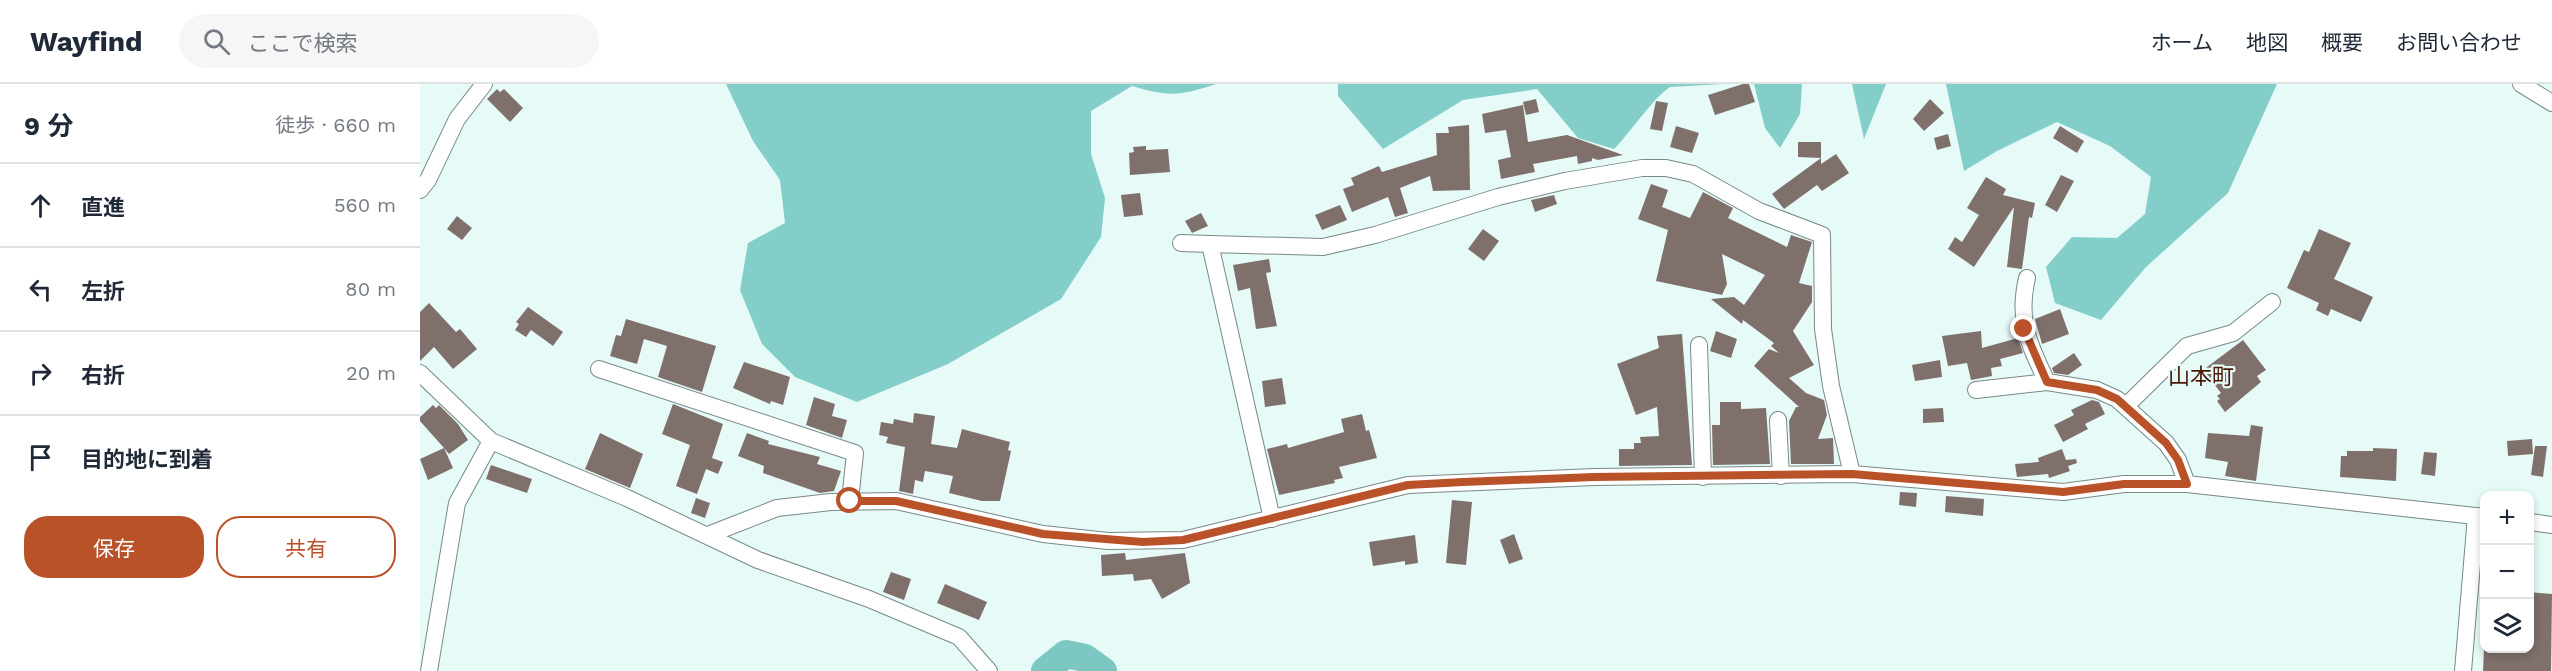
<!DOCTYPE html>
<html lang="ja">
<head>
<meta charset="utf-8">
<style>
  body { margin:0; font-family:"Work Sans","Noto Sans JP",sans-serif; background:#f6f6f7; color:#1f2937 }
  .controls { position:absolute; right:18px; bottom:18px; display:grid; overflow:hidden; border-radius:12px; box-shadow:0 3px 9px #0003 }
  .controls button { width:54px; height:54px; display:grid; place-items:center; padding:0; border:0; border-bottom:2px solid #e0e1e3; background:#fff; color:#1f2937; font:30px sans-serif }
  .stop { position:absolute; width:18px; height:18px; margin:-14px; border:4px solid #b95228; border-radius:50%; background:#fff }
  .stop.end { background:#b95228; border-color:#fff; box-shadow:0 2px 6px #0008 }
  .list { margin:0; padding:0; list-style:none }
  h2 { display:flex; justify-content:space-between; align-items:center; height:78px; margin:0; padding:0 24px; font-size:26px }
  h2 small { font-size:20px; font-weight:400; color:#747a83 }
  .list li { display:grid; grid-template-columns:39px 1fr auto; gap:18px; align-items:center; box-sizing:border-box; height:84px; padding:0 24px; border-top:2px solid #e0e1e3 }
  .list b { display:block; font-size:22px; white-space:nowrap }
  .list em { font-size:20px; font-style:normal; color:#747a83 }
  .actions { display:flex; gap:12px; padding:18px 24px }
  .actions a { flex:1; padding:14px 0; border:2px solid #b95228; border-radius:24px; text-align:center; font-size:21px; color:#b95228 }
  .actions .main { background:#b95228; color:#fff }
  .icon { flex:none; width:33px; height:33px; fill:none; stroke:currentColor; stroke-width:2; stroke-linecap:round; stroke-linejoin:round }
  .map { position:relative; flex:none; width:2132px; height:587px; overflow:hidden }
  header { display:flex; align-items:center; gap:36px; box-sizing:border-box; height:84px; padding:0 30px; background:#fff; border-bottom:2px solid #e0e1e3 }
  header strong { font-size:28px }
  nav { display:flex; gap:33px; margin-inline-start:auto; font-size:21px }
  .search { width:420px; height:54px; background:#f6f6f7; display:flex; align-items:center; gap:15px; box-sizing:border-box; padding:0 21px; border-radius:33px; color:#747a83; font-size:22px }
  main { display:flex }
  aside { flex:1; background:#fff }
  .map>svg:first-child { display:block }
  .forest { fill:#83cec9 }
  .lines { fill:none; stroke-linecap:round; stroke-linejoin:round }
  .river { stroke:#7dc7c2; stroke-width:28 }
  .building { fill:#80706b }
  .street-casing { stroke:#778988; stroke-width:18 }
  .street { stroke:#fff; stroke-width:16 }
  .route { stroke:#b95228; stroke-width:8 }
  .labels { text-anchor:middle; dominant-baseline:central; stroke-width:4.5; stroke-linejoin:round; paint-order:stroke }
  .quarter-label { font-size:22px; fill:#4a1905; stroke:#e6faf8 }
</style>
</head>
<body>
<header>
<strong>Wayfind</strong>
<div class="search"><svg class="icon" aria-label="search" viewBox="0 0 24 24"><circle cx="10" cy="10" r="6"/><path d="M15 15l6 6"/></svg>ここで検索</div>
<nav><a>ホーム</a><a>地図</a><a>概要</a><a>お問い合わせ</a></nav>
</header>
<main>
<aside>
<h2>9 分<small>徒歩 · 660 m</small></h2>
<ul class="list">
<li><svg class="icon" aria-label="ahead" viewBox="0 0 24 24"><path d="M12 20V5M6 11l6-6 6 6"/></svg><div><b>直進</b></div><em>560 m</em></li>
<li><svg class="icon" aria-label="left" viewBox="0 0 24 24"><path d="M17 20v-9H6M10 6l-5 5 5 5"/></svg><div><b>左折</b></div><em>80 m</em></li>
<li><svg class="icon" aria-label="right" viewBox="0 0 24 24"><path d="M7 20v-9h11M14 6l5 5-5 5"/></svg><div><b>右折</b></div><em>20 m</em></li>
<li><svg class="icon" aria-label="arrive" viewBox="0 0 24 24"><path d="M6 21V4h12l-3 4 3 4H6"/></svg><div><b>目的地に到着</b></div></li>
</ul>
<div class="actions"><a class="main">保存</a><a>共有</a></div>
</aside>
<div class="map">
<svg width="2132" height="587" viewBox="0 0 2132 587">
  <rect width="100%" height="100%" fill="#e6faf8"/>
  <g class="forest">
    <path d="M306,0h490c-36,12 -48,13 -84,2l-41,25v43l14,44 -4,39 -40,62 -113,65 -91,38 -62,-25 -33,-33 -22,-54 8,-47 37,-20 -5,-43 -27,-39z"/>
    <path d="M918,0h385l-53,3c-18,12 -39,45 -56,62l-36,-11 -41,-49 -74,11 -80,49 -45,-53z"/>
    <polygon points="1334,0 1382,0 1380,30 1360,64 1345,44"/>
    <polygon points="1432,0 1466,0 1444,55"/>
    <polygon points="1526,0 1857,0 1808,109 1726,183 1681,236 1635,219 1626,183 1652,153 1697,154 1725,130 1731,93 1690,62 1637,38 1577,67 1544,87"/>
  </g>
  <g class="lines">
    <polyline class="river" points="625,587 646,570 665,574 683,587"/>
  </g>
  <g class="building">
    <polygon points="1323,0 1329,0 1335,18 1295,31 1288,11"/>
    <polygon points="77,5 80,8 84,5 103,24 90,38 67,15"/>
    <polygon points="1116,15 1119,28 1106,31 1103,18"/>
    <polygon points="1510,15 1524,29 1504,47 1493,35"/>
    <polygon points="1236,17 1248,19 1242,47 1230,45"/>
    <polygon points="1103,21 1108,58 1147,51 1203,71 1178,76 1172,74 1172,77 1158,80 1157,72 1113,80 1115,88 1081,95 1078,76 1091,73 1086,46 1065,49 1062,30"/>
    <polygon points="1049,41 1050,106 1013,107 1010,92 980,104 988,129 975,133 968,113 932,128 923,105 934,101 931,94 959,82 962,88 1017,71 1016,49 1029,49 1028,43"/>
    <polygon points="1256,42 1279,49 1272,69 1250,63"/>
    <polygon points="1640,42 1664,57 1657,69 1633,54"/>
    <polygon points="1528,50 1531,62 1517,66 1514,54"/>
    <polygon points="1378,58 1401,58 1401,74 1378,73"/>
    <polygon points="726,62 726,66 748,65 750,88 710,91 709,69 714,68 713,63"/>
    <polygon points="1416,70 1429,89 1402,107 1397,101 1364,125 1352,110 1401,74 1401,80"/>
    <polygon points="1641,91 1654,97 1637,128 1625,121"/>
    <polygon points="1566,93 1586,105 1583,111 1615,119 1612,134 1609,133 1602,185 1587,183 1594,123 1554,183 1528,165 1535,153 1542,158 1559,131 1547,124"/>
    <polygon points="1231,100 1248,106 1242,123 1270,134 1283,108 1313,124 1308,134 1367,163 1371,151 1392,158 1379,199 1392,202 1392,218 1373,247 1394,281 1369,294 1386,309 1404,316 1407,331 1398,355 1413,354 1414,380 1371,380 1369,337 1376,323 1379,323 1334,282 1349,265 1359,269 1351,262 1354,259 1323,236 1322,240 1291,215 1314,213 1324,221 1345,191 1302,170 1307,200 1302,211 1236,197 1248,146 1218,135"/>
    <polygon points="720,109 723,131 704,133 701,111"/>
    <polygon points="1134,111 1137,120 1115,128 1111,116"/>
    <polygon points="920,121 927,136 902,146 895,131"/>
    <polygon points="781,129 788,142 772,149 765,137"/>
    <polygon points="37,132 52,144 42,156 27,145"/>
    <polygon points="1063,145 1079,157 1064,177 1048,165"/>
    <polygon points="1899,145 1931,159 1914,195 1953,213 1941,238 1911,225 1908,232 1896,226 1899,219 1867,204 1884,166 1889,168"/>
    <polygon points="849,175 851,188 846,189 857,242 836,245 830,204 818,207 813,181"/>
    <polygon points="9,219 36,248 40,245 57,265 33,285 14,263 0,277 0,228"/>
    <polygon points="108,223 143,248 133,262 111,246 106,253 95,246 99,240 96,238"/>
    <polygon points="1640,225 1649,250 1622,260 1615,235"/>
    <polygon points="206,235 296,262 282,308 238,293 247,262 224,255 217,280 190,272 196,251 201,252"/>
    <polygon points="1296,247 1317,255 1311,274 1290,267"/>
    <polygon points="1561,247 1562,264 1598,254 1603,269 1580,275 1582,282 1571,284 1572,292 1551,296 1547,279 1528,282 1522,252"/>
    <polygon points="1262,250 1272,381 1199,382 1199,365 1214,365 1214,359 1221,359 1220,353 1239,352 1237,323 1216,331 1197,280 1239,264 1237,252"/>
    <polygon points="1823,256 1846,286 1837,292 1841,298 1805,328 1797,317 1800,315 1797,312 1801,309 1783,286"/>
    <polygon points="1654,269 1662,281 1648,291 1634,289 1632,284"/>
    <polygon points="1520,276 1522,293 1495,297 1492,281"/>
    <polygon points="324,278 370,293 363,321 351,317 350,320 313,304"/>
    <polygon points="862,294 866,320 845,323 842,297"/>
    <polygon points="394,313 415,320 412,332 427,336 422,354 386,341"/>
    <polygon points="1672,316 1679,318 1685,330 1665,340 1668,345 1643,358 1634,341 1654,331 1651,326"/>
    <polygon points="1300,318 1321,318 1321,325 1346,324 1350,380 1293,381 1292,341 1300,341"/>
    <polygon points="253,320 303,340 292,374 303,378 298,390 286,385 277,410 256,402 270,361 242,350"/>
    <polygon points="13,321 16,324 19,321 38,340 48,356 29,370 24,364 33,384 8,396 0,375 24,364 0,337 0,333"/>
    <polygon points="1523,324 1524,338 1503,339 1503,325"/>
    <polygon points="494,329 515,332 511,360 537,364 542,345 590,358 588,366 591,367 580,417 562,417 529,409 533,392 505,387 503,398 495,396 493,410 479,407 485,363 466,359 468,353 459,351 461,338 473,340 474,335 493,339"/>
    <polygon points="942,330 946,347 949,346 957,374 919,383 923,394 914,396 915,399 859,411 847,365 867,360 868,364 924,348 921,335"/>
    <polygon points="1831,341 1843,343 1836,397 1805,392 1808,378 1785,374 1788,349 1829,352"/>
    <polygon points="180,349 223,370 210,404 165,385"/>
    <polygon points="327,349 349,357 348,360 400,373 397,380 421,387 414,407 400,409 343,389 344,382 318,372"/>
    <polygon points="2112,355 2113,370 2088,372 2087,357"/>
    <polygon points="2115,362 2127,362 2123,393 2111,391"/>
    <polygon points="1953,364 1977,365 1976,397 1920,393 1921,372 1927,372 1927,367 1953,367"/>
    <polygon points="1642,365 1646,376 1656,375 1657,379 1648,382 1650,387 1629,394 1628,390 1597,393 1595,380 1619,378 1618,374"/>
    <polygon points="2004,368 2017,369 2015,392 2001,390"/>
    <polygon points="71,381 112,395 107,409 66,395"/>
    <polygon points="1480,408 1497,409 1496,423 1479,421"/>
    <polygon points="1526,412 1564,415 1563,432 1525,428"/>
    <polygon points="276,414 290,419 285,434 271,429"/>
    <polygon points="1032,416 1052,418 1046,481 1026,479"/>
    <polygon points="1094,450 1103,475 1089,480 1080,456"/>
    <polygon points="995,451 998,479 985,481 985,477 953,482 949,458"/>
    <polygon points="705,469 706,476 765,469 770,499 742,515 731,495 714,497 713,490 682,492 681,471"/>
    <polygon points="471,488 491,495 484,516 463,508"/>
    <polygon points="525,500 567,518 559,536 517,519"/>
    <polygon points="2109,508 2132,510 2131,587 2063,587 2064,564 2109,564"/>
  </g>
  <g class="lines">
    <defs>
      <g id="street">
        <polyline points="2101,0 2132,19"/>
        <polyline points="0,106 8,96 37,35 64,0"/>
        <polyline points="761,159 790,160"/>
        <path d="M1607,194c-10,43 2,66 20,104l50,8 20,9 49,44 12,17 9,24"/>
        <polyline points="1279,261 1283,393"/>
        <polyline points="179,285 435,369 430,417"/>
        <polyline points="0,289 71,357 207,414 338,476 449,515 539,553 569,587"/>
        <polyline points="1556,306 1627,298"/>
        <polyline points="1706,322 1767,262 1813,249 1852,218"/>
        <polyline points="1358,336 1361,392"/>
        <polyline points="852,435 790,160 903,163 955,151 1078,113 1145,97 1222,84 1246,84 1273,90 1339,127 1402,151 1403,245 1411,302 1432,390"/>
        <polyline points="2110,438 2132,441"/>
        <polyline points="288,451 357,424 411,418 476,417 623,450 688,457 763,456 988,401 1174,393 1432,390 1643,408 1704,400 1767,400 2064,433"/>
        <polyline points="9,587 37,419 71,357"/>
        <polyline points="2043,587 2056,432"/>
      </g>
    </defs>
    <use href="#street" class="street-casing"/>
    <use href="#street" class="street"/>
  </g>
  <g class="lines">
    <polyline class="route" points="430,417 476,417 623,450 723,458 763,456 988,401 1043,398 1174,393 1432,390 1643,408 1704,400 1767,400 1758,376 1746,359 1697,315 1677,306 1627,298 1604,245"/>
  </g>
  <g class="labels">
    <g class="quarter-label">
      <text x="1781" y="292">山本町</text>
    </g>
  </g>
</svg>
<div class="controls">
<button>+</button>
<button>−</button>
<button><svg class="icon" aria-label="layers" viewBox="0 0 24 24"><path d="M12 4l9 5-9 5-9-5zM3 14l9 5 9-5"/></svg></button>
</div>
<div class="stop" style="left:430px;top:417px"></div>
<div class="stop end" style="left:1604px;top:245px"></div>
</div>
</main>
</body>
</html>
